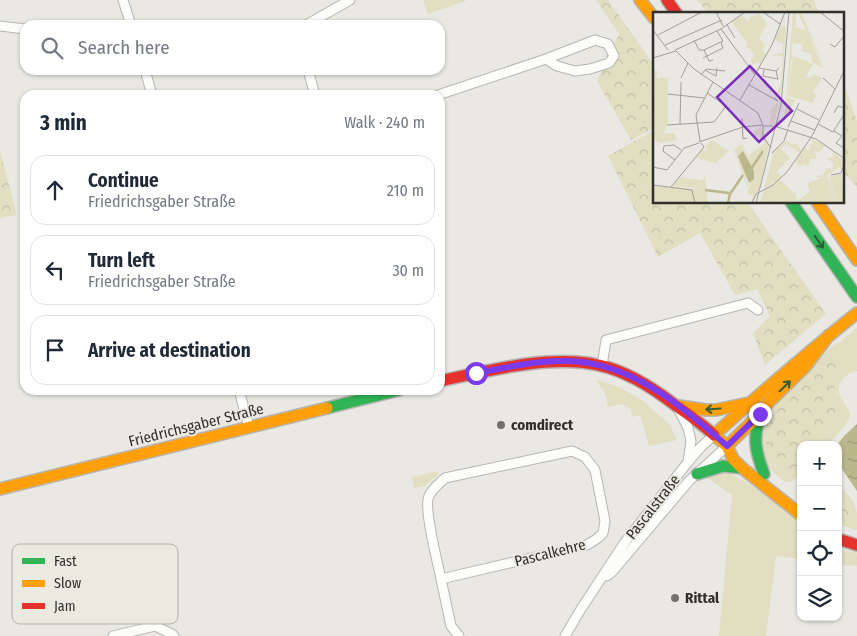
<!DOCTYPE html>
<html lang="en">
<head>
<meta charset="utf-8">
<style>
  body { margin:0; font-family:"Fira Sans Condensed",sans-serif; background:#f6f6f7; color:#1f2937 }
  .controls { position:absolute; right:15px; bottom:15px; display:grid; overflow:hidden; border-radius:10px; box-shadow:0 1px 4px #0004 }
  .controls button { width:45px; height:45px; display:grid; place-items:center; padding:0; border:0; border-bottom:1px solid #e0e1e3; background:#fff; color:#1f2937; font:25px sans-serif }
  .stop { position:absolute; width:15px; height:15px; margin:-11px; border:4px solid #7c3aed; border-radius:50%; background:#fff }
  .stop.end { background:#7c3aed; border-color:#fff; box-shadow:0 1px 5px #0008 }
  .list { margin:0; padding:0; list-style:none }
  h2 { display:flex; justify-content:space-between; align-items:center; height:65px; margin:0; padding:0 20px; font-size:21px }
  h2 small { font-size:16px; font-weight:400; color:#747a83 }
  .list li { display:grid; grid-template-columns:32px 1fr auto; gap:15px; align-items:center; box-sizing:border-box; height:70px; margin:0 10px 10px; padding:0 10px; border:1px solid #e0e1e3; border-radius:15px }
  .list b { display:block; font-size:19px; white-space:nowrap }
  .list p { margin:0; font-size:16px; white-space:nowrap; color:#747a83 }
  .list em { font-size:16px; font-style:normal; color:#747a83 }
  .icon { flex:none; width:28px; height:28px; fill:none; stroke:currentColor; stroke-width:2; stroke-linecap:round; stroke-linejoin:round }
  .map { position:relative; flex:none; width:857px; height:636px; overflow:hidden }
  .search { position:absolute; background:#fff; box-shadow:0 1px 4px #0004; left:20px; top:20px; width:425px; height:55px; display:flex; align-items:center; gap:12px; box-sizing:border-box; padding:0 18px; border-radius:15px; color:#747a83; font-size:19px }
  .panel { position:absolute; background:#fff; box-shadow:0 1px 4px #0004; left:20px; top:90px; width:425px; height:305px; border-radius:15px }
  .map>svg:first-child { display:block }
  .green { fill:#e1dec1 }
  .forest { fill:url(#forest-crowns) }
  .water { fill:url(#water-ripples) }
  .lines { fill:none; stroke-linecap:round; stroke-linejoin:round }
  .street-casing { stroke:#b6b5b2; stroke-width:11 }
  .fast-casing { stroke:#b6b5b2; stroke-width:14 }
  .slow-casing { stroke:#b6b5b2; stroke-width:14 }
  .jam-casing { stroke:#b6b5b2; stroke-width:14 }
  .street { stroke:#fcfcfb; stroke-width:9 }
  .fast { stroke:#30b455; stroke-width:11 }
  .slow { stroke:#ff9f0a; stroke-width:11 }
  .jam { stroke:#e5322d; stroke-width:11 }
  .oneway { stroke:#305e3a }
  .route { stroke:#7c3aed; stroke-width:6 }
  .poi-dot { fill:#71706c; stroke:#ebeae1; stroke-width:2 }
  .labels { text-anchor:middle; dominant-baseline:central; stroke-width:4; stroke-linejoin:round; paint-order:stroke }
  .street-label { font-size:15px; fill:#302f2c; stroke:#ebeae1 }
  .poi-label { font-size:15px; font-weight:bold; fill:#302f2c; stroke:#ebeae1; text-anchor:start }
  .inset-river { fill:none; stroke:#bbb68c; stroke-width:2.5 }
  .inset-road { fill:none; stroke:#9f9e9a; stroke-width:1 }
  .view { fill:#7b2cbf; fill-opacity:0.15; stroke:#7b2cbf; stroke-width:2.5 }
  .inset-edge { fill:none; stroke:#302f2c; stroke-width:2.5 }
  .key { fill:#ebeae1; stroke:#b3b2ab; stroke-width:1 }
  .key-label { font-size:14px; fill:#302f2c }
</style>
</head>
<body>
<div class="map">
<svg width="857" height="636" viewBox="0 0 857 636">
  <defs>
    <pattern id="forest-crowns" width="20" height="18" patternUnits="userSpaceOnUse" patternTransform="scale(1.25)"><rect width="20" height="18" fill="#e1dec1"/><path d="M2 6a3 3 0 1 1 6 0M12 15a3 3 0 1 1 6 0" fill="none" stroke="#c1bfa6"/></pattern>
    <pattern id="water-ripples" width="26" height="14" patternUnits="userSpaceOnUse" patternTransform="scale(1.25)"><rect width="26" height="14" fill="#bbb68c"/><path d="M2 4q2-2 4 0t4 0M15 11q2-2 4 0t4 0" fill="none" stroke="#989473"/></pattern>
  </defs>
  <rect width="100%" height="100%" fill="#e9e8e3"/>
  <g class="green">
    <polygon points="423,0 465,0 466,1 428,14"/>
    <path d="M857,328v43c-8,1 -15,7 -18,14v9l11,19 -1,6 -3,5 -18,21h-7l14,-29 1,-19 -4,-20 3,-8 -2,-19 -69,85c3,15 7,34 24,39l13,-11v10l-10,9h-6l-13,-11 -5,-7 -6,-12 2,-31 8,-14 17,-20 43,-40 6,-4 1,1z"/>
    <polygon points="596,380 620,387 643,401 670,425 677,440 649,446 640,415 632,417 631,409 622,404 608,407 606,395"/>
    <polygon points="438,471 438,475 431,480 425,486 414,488 412,477"/>
    <path d="M726,472c30,14 49,30 75,51v36l-25,-3 -10,80h-47l13,-141 -26,-18z"/>
    <polygon points="838,515 842,517 852,519 857,516 857,530 852,529 838,524"/>
    <polygon points="838,548 842,550 857,553 857,566 838,564"/>
  </g>
  <g class="forest">
    <polygon points="596,0 608,0 654,65 654,128 631,140 597,81 619,34"/>
    <polygon points="697,0 814,0 819,14 709,14"/>
    <polygon points="843,82 857,121 857,187 843,172"/>
    <polygon points="654,130 654,202 748,203 826,314 765,365 753,333 770,316 757,289 735,295 700,233 658,257 608,156"/>
    <polygon points="0,151 17,215 0,218"/>
    <polygon points="833,350 844,361 835,369 832,377 836,397 835,416 821,445 801,445 801,463 788,474 781,472 768,455 764,435 770,418 782,399"/>
    <path d="M838,484c8,9 19,19 19,32l-4,3 -11,-2 -4,-2z"/>
  </g>
  <polygon class="water" points="857,424 857,491 838,463 838,445 837,445 844,436"/>
  <g class="lines">
    <defs>
      <g id="street">
        <polyline points="123,0 131,25"/>
        <polyline points="306,25 350,0"/>
        <polyline points="0,26 25,29"/>
        <polyline points="145,70 152,95"/>
        <polyline points="308,70 315,95"/>
        <polyline points="438,95 546,59 595,40 608,44 614,56 609,63 590,69 575,71 557,66 546,59"/>
        <polyline points="602,366 606,340 748,303 758,310"/>
        <polyline points="239,390 249,427"/>
        <polyline points="678,408 688,428 691,441 688,462"/>
        <path d="M572,451l13,6 10,13 10,51 -2,12 -5,5 -11,7 -146,34c-3,-15 -18,-72 -12,-83 3,-7 10,-12 16,-18z"/>
        <polyline points="607,576 612,572 689,481 727,446"/>
        <polyline points="441,579 451,626 459,636"/>
        <polyline points="113,636 155,626 172,634 174,636"/>
        <polyline points="565,636 581,609 625,542 688,462 700,448 714,435"/>
      </g>
      <g id="fast">
        <polyline points="791,202 857,297"/>
        <polyline points="327,408 399,390"/>
        <path d="M760,414c-7,25 -5,36 4,60"/>
        <polyline points="697,474 723,466 742,468"/>
      </g>
      <g id="slow">
        <polyline points="640,0 654,18"/>
        <polyline points="817,202 857,260"/>
        <path d="M829,335l-24,32 -38,37 -7,10 -33,32 -13,-11c47,-42 94,-83 143,-122"/>
        <polyline points="679,406 706,410 716,410 749,403"/>
        <polyline points="727,446 733,459 742,468 801,515"/>
        <polyline points="0,489 327,408"/>
      </g>
      <g id="jam">
        <polyline points="667,0 677,14"/>
        <path d="M440,381c47,-10 111,-27 158,-16 29,6 54,22 77,40 13,9 27,19 39,30"/>
        <polyline points="838,539 857,545"/>
      </g>
    </defs>
    <use href="#street" class="street-casing"/>
    <use href="#fast" class="fast-casing"/>
    <use href="#slow" class="slow-casing"/>
    <use href="#jam" class="jam-casing"/>
    <use href="#street" class="street"/>
    <use href="#fast" class="fast"/>
    <use href="#slow" class="slow"/>
    <use href="#jam" class="jam"/>
  </g>
  <defs><path id="oneway-shaft" d="M-6 0H5M1.5-3L5.5 0L1.5 3" fill="none" stroke-width="1.6" stroke-linecap="round" stroke-linejoin="round" transform="scale(1.25)"/></defs>
  <g class="oneway">
    <use href="#oneway-shaft" transform="translate(819 242) rotate(55)"/>
    <use href="#oneway-shaft" transform="translate(785 386) rotate(-44)"/>
    <use href="#oneway-shaft" transform="translate(713 409) rotate(176)"/>
  </g>
  <g class="lines">
    <path class="route" d="M476,373c30,-5 61,-13 91,-12 64,1 115,45 160,85l33,-32"/>
  </g>
  <g class="poi-dot">
    <circle cx="501" cy="425" r="5"/>
    <circle cx="675" cy="598" r="5"/>
  </g>
  <g class="labels">
    <g class="street-label">
      <text transform="translate(196 425) rotate(-14)">Friedrichsgaber Straße</text>
      <text transform="translate(653 507) rotate(-52)">Pascalstraße</text>
      <text transform="translate(550 553) rotate(-14)">Pascalkehre</text>
    </g>
    <g class="poi-label">
      <text x="511" y="425">comdirect</text>
      <text x="685" y="598">Rittal</text>
    </g>
  </g>
  <g transform="translate(653 12)">
    <rect width="191" height="191" fill="#e9e8e3"/>
    <path d="M140,18l13,1 17,37 -11,-6 -1,-8 -9,-3v-7l-9,-1zM140,44l20,8 -7,12 5,2 3,-4 8,4 -9,14 4,3 -5,8 -24,-7zM4,58v8h11v45l-7,17 4,-7h9l3,7 -17,3 -7,-4v-68zM107,115l9,17 -10,46 -8,13 2,-8 -6,-1 7,-23 -5,-16 16,-12 -6,-9 -5,4 -2,-3zM188,162l3,29h-6l-9,-26zM27,165l6,1 16,2 -8,8 -22,-2zM173,165l8,26h-54l5,-4 -7,4h-18l4,-13 16,-10 13,12 -5,5 7,-5 2,9 13,-9 -3,-9z" fill="#e1dec1"/>
    <path d="M140,0h3l-1,15 11,3 -8,-18h3l24,57 -18,-37 -14,-2 -1,26 -5,42 8,2 -11,22zM106,2l6,6 -1,4 4,-2 -9,16 6,7 -3,5 4,4 -6,10 -4,-2 -3,3 -2,-5 3,-5 -5,-7h-3l2,-4 -16,-22 9,-7 7,6 2,-4zM128,13l5,1 -4,62 -8,37 -5,-1 3,-10 -3,-1 10,-13 1,-5 -4,-2 5,-9 2,-28 -14,-1 14,-2v-9l-8,-4zM158,127l14,6 -6,8 -4,-2 1,8h-5l-3,7 -7,-2v3l-6,-5 11,-18v5l4,1v-5l4,-1zM59,128l17,11 -14,12 -19,-5 6,-9 6,3 -3,-5zM133,129l8,4 3,-2 4,8 -1,2 -14,-9 -5,5 9,9 -13,13 5,6 -18,12 10,-38zM88,132l11,18v7l-6,-14v25l3,6h-2l-13,-36zM179,139l12,10v11l-5,-5 -12,9 11,27h-3l-9,-26 -8,1 -2,-2 7,-1 4,-7 5,1 2,-5 -7,-6 7,-1zM52,164l3,27h-55v-17l41,3z" fill="#e1dec1"/>
    <path d="M90,139l11,20v8l-5,4 -11,-27z" fill="#bbb68c"/>
    <path class="inset-river" d="M0,100v-16M98,157l12,-18M52,178l24,3M75,191l2,-9 13,-19"/>
    <path class="inset-road" d="M63,0l7,14M110,0l17,12M167,0l25,20M74,13l8,13M68,17l34,46M0,18l15,20M5,23l44,-23M41,28l5,10h5l5,11 4,-1M177,32l5,3 10,-12M12,33l57,-25M22,38l46,-21 24,-17M51,38l19,-9 -6,-10M0,46l23,-7 18,18 64,44 5,13h10M50,46l20,-10 -2,-6M106,56l17,3 3,-3M52,58l11,6 1,-8M111,58l-1,6 15,3 -2,-8M48,63l5,-6 19,2M28,66l7,-15M170,66l12,11M96,73l29,16 -4,-3M15,82l36,4M87,88l32,-55 13,-33M144,97l22,11M181,101l4,-7 7,2M89,106l1,21 4,-1M138,109l24,9M27,112l1,-42M165,112l15,8 12,-19M14,113l47,-3 12,-16 -19,-13M110,114v11l8,11M121,114l42,13 29,20M135,115l11,-24M181,119l8,5 -6,7 8,5M47,129l-4,-26 17,-33M46,130l44,-15 19,-2M28,138l-7,-5 -10,1 -1,5 12,9 9,-12 15,-5M119,141l12,-12 4,-12M0,155l14,3 8,-10M178,163l10,-2 4,-11M0,173l39,5 3,13M18,175l33,-40 -3,-4M99,191l4,-9 17,-9 14,-13 25,-36 33,-67M103,191l25,-98 8,-93"/>
    <path class="view" d="M97,54l42,45 -33,31 -42,-45z"/>
    <rect width="191" height="191" class="inset-edge"/>
  </g>
  <rect x="12" y="544" width="166" height="80" rx="8" class="key"/>
  <rect x="22" y="558" width="23" height="6" fill="#30b455"/>
  <rect x="22" y="580" width="23" height="7" fill="#ff9f0a"/>
  <rect x="22" y="603" width="23" height="6" fill="#e5322d"/>
  <g class="key-label">
    <text x="54" y="566">Fast</text>
    <text x="54" y="588">Slow</text>
    <text x="54" y="611">Jam</text>
  </g>
</svg>
<div class="controls">
<button>+</button>
<button>−</button>
<button><svg class="icon" aria-label="locate" viewBox="0 0 24 24"><circle cx="12" cy="12" r="6"/><path d="M12 2v4M12 18v4M2 12h4M18 12h4"/></svg></button>
<button><svg class="icon" aria-label="layers" viewBox="0 0 24 24"><path d="M12 4l9 5-9 5-9-5zM3 14l9 5 9-5"/></svg></button>
</div>
<div class="stop" style="left:476px;top:373px"></div>
<div class="stop end" style="left:760px;top:414px"></div>
<div class="search"><svg class="icon" aria-label="search" viewBox="0 0 24 24"><circle cx="10" cy="10" r="6"/><path d="M15 15l6 6"/></svg>Search here</div>
<section class="panel">
<h2>3 min<small>Walk · 240 m</small></h2>
<ul class="list">
<li><svg class="icon" aria-label="ahead" viewBox="0 0 24 24"><path d="M12 20V5M6 11l6-6 6 6"/></svg><div><b>Continue</b><p>Friedrichsgaber Straße</p></div><em>210 m</em></li>
<li><svg class="icon" aria-label="left" viewBox="0 0 24 24"><path d="M17 20v-9H6M10 6l-5 5 5 5"/></svg><div><b>Turn left</b><p>Friedrichsgaber Straße</p></div><em>30 m</em></li>
<li><svg class="icon" aria-label="arrive" viewBox="0 0 24 24"><path d="M6 21V4h12l-3 4 3 4H6"/></svg><div><b>Arrive at destination</b></div></li>
</ul>
</section>
</div>
</body>
</html>
